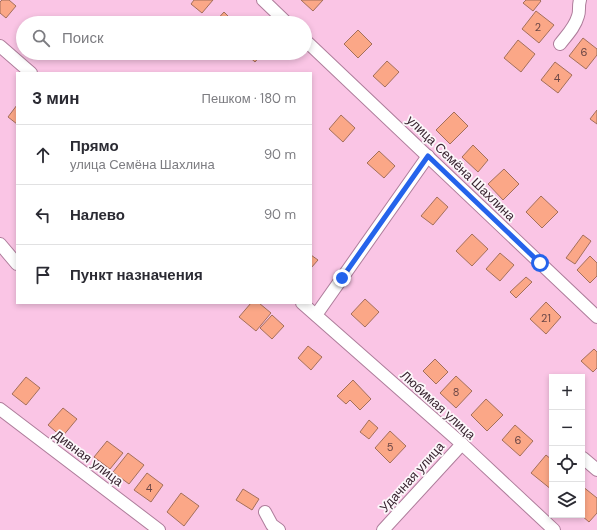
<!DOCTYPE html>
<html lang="ru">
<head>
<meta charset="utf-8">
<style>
  body { margin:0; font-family:"DM Sans",sans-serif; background:#f7f7f7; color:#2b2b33 }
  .controls { position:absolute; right:12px; bottom:12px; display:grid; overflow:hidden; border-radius:0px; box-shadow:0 2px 6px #0003 }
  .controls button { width:36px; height:36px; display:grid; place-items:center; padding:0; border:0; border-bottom:1px solid #e1e1e2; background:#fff; color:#2b2b33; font:20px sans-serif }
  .stop { position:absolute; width:12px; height:12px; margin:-9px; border:3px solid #2563eb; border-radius:50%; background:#fff }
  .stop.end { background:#2563eb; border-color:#fff; box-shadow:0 1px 4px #0008 }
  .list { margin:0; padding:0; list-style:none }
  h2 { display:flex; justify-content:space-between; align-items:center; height:52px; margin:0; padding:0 16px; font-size:17px }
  h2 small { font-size:13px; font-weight:400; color:#7c7c81 }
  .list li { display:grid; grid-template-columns:26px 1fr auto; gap:12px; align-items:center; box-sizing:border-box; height:60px; padding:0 16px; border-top:1px solid #e1e1e2 }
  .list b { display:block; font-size:15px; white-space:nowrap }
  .list p { margin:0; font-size:13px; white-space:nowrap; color:#7c7c81 }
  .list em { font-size:13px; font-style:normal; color:#7c7c81 }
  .icon { flex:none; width:22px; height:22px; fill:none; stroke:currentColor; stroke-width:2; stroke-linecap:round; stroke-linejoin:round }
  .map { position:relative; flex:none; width:597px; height:530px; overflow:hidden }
  .search { position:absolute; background:#fff; box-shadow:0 2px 6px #0003; left:16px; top:16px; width:296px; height:44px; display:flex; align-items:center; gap:10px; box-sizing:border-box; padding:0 14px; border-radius:22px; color:#7c7c81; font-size:15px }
  .panel { position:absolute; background:#fff; box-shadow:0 2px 6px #0003; left:16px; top:72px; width:296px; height:232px; border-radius:0px }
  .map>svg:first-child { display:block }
  .building { fill:#fba787; stroke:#a36f5b }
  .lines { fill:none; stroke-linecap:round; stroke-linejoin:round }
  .minor-casing { stroke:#ae7d9b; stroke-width:14 }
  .minor { stroke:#fff; stroke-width:12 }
  .route { stroke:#2563eb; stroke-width:5 }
  .labels { text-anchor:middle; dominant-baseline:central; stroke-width:3.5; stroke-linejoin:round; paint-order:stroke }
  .number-label { font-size:11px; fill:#6a4646 }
  .street-label { font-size:13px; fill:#392531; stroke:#fcf7fa }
</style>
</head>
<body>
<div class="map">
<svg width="597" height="530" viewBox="0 0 597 530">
  <rect width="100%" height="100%" fill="#fac5e5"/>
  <g class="building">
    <polygon points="2,0 9,0 16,6 6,18 0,13 0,2"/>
    <polygon points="194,0 213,0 202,13 191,4"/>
    <polygon points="301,0 323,0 313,11"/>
    <polygon points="526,0 540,0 541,1 533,11 523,3"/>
    <polygon points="536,11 554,25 539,43 522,29"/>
    <polygon points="224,12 233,21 231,23 214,23"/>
    <polygon points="358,30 372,44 358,58 344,44"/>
    <polygon points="583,38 597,49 597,55 586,69 569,56"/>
    <polygon points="518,40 535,54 521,72 504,58"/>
    <polygon points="44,53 57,53 51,59"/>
    <polygon points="245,53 263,53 255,62"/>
    <polygon points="387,61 399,72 385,87 373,76"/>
    <polygon points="555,62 572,75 558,93 541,80"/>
    <polygon points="17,105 17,124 8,117"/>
    <polygon points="597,110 597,124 590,119"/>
    <polygon points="454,112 468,126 450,144 436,130"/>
    <polygon points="341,115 355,128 343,142 329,129"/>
    <polygon points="473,145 488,160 478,172 462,157"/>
    <polygon points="379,151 395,166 384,178 367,163"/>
    <polygon points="504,169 519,184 503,200 488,184"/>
    <polygon points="541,196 558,212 542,228 526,212"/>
    <polygon points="437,197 448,207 433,225 421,216"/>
    <polygon points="472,234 488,249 472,266 456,251"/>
    <polygon points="583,235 591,241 575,264 566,258"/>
    <polygon points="500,253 514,265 500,281 486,269"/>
    <polygon points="311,255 318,260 311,268"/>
    <polygon points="590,256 597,263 597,276 590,283 577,270"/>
    <polygon points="526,277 532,282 516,298 510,292"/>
    <polygon points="365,299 379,312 365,327 351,314"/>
    <polygon points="546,302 561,317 546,334 530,319"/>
    <polygon points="251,303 259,303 271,313 256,331 239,317"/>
    <polygon points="272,315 284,326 272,339 260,328"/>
    <polygon points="308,346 322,357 311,370 298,358"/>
    <polygon points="594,349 597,352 597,368 593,372 581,361"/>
    <polygon points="435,359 448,372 436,384 423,371"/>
    <polygon points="456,376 472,391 456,408 440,393"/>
    <polygon points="26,377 40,388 26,405 12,394"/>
    <polygon points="353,380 371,399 360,410 350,400 346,404 337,396"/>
    <polygon points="486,399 503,415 487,431 471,415"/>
    <polygon points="63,408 77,419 62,437 48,425"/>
    <polygon points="369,420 378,428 369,439 360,432"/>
    <polygon points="515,425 533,441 520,456 502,440"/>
    <polygon points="390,431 406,446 390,463 375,448"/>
    <polygon points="107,441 123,453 110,469 94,457"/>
    <polygon points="128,453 144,465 129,484 113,472"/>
    <polygon points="546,455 552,460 552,490 531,473"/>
    <polygon points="147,473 163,485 151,502 134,490"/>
    <polygon points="582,486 597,498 597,513 589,522 581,515"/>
    <polygon points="243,489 259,499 252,510 236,500"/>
    <polygon points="181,493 199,506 184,526 167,512"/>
  </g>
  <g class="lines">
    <defs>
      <g id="minor">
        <polyline points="263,0 287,23"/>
        <polyline points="305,40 597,317"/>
        <path d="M560,44c7,-9 15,-17 18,-28 2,-5 0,-10 2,-16"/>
        <polyline points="0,46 31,73"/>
        <polyline points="0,244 17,264"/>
        <polyline points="302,303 462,444 554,530"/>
        <polyline points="316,315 428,156"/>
        <polyline points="0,409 159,530"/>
        <polyline points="583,458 597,470"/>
        <polyline points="265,512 272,525 279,530"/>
        <polyline points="383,530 462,444"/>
      </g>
    </defs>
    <use href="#minor" class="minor-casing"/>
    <use href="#minor" class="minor"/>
  </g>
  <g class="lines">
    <polyline class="route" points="342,278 428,156 540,263"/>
  </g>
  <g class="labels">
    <g class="number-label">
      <text x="538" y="27">2</text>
      <text x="584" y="52">6</text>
      <text x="557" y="78">4</text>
      <text x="546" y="318">21</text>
      <text x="456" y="392">8</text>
      <text x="518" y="440">6</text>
      <text x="390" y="447">5</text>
      <text x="149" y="488">4</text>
    </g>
    <g class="street-label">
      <text transform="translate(461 168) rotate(44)">улица Семёна Шахлина</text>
      <text transform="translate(438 405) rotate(42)">Любимая улица</text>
      <text transform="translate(88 458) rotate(37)">Дивная улица</text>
      <text transform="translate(412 477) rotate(-48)">Удачная улица</text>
    </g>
  </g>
</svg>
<div class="controls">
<button>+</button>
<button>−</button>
<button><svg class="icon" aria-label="locate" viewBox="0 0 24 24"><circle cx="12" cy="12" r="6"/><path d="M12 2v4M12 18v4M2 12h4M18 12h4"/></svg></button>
<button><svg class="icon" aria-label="layers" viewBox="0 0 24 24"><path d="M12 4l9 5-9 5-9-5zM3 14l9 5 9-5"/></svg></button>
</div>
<div class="stop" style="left:540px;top:263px"></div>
<div class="stop end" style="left:342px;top:278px"></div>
<div class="search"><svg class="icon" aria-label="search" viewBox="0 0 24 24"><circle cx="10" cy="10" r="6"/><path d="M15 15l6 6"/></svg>Поиск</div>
<section class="panel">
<h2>3 мин<small>Пешком · 180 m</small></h2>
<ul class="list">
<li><svg class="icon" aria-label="ahead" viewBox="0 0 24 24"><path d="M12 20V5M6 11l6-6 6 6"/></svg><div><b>Прямо</b><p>улица Семёна Шахлина</p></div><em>90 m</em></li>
<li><svg class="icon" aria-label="left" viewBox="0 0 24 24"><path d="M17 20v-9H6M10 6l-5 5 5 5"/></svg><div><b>Налево</b></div><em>90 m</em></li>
<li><svg class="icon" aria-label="arrive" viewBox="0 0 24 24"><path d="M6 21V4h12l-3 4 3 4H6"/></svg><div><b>Пункт назначения</b></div></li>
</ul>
</section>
</div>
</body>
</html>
